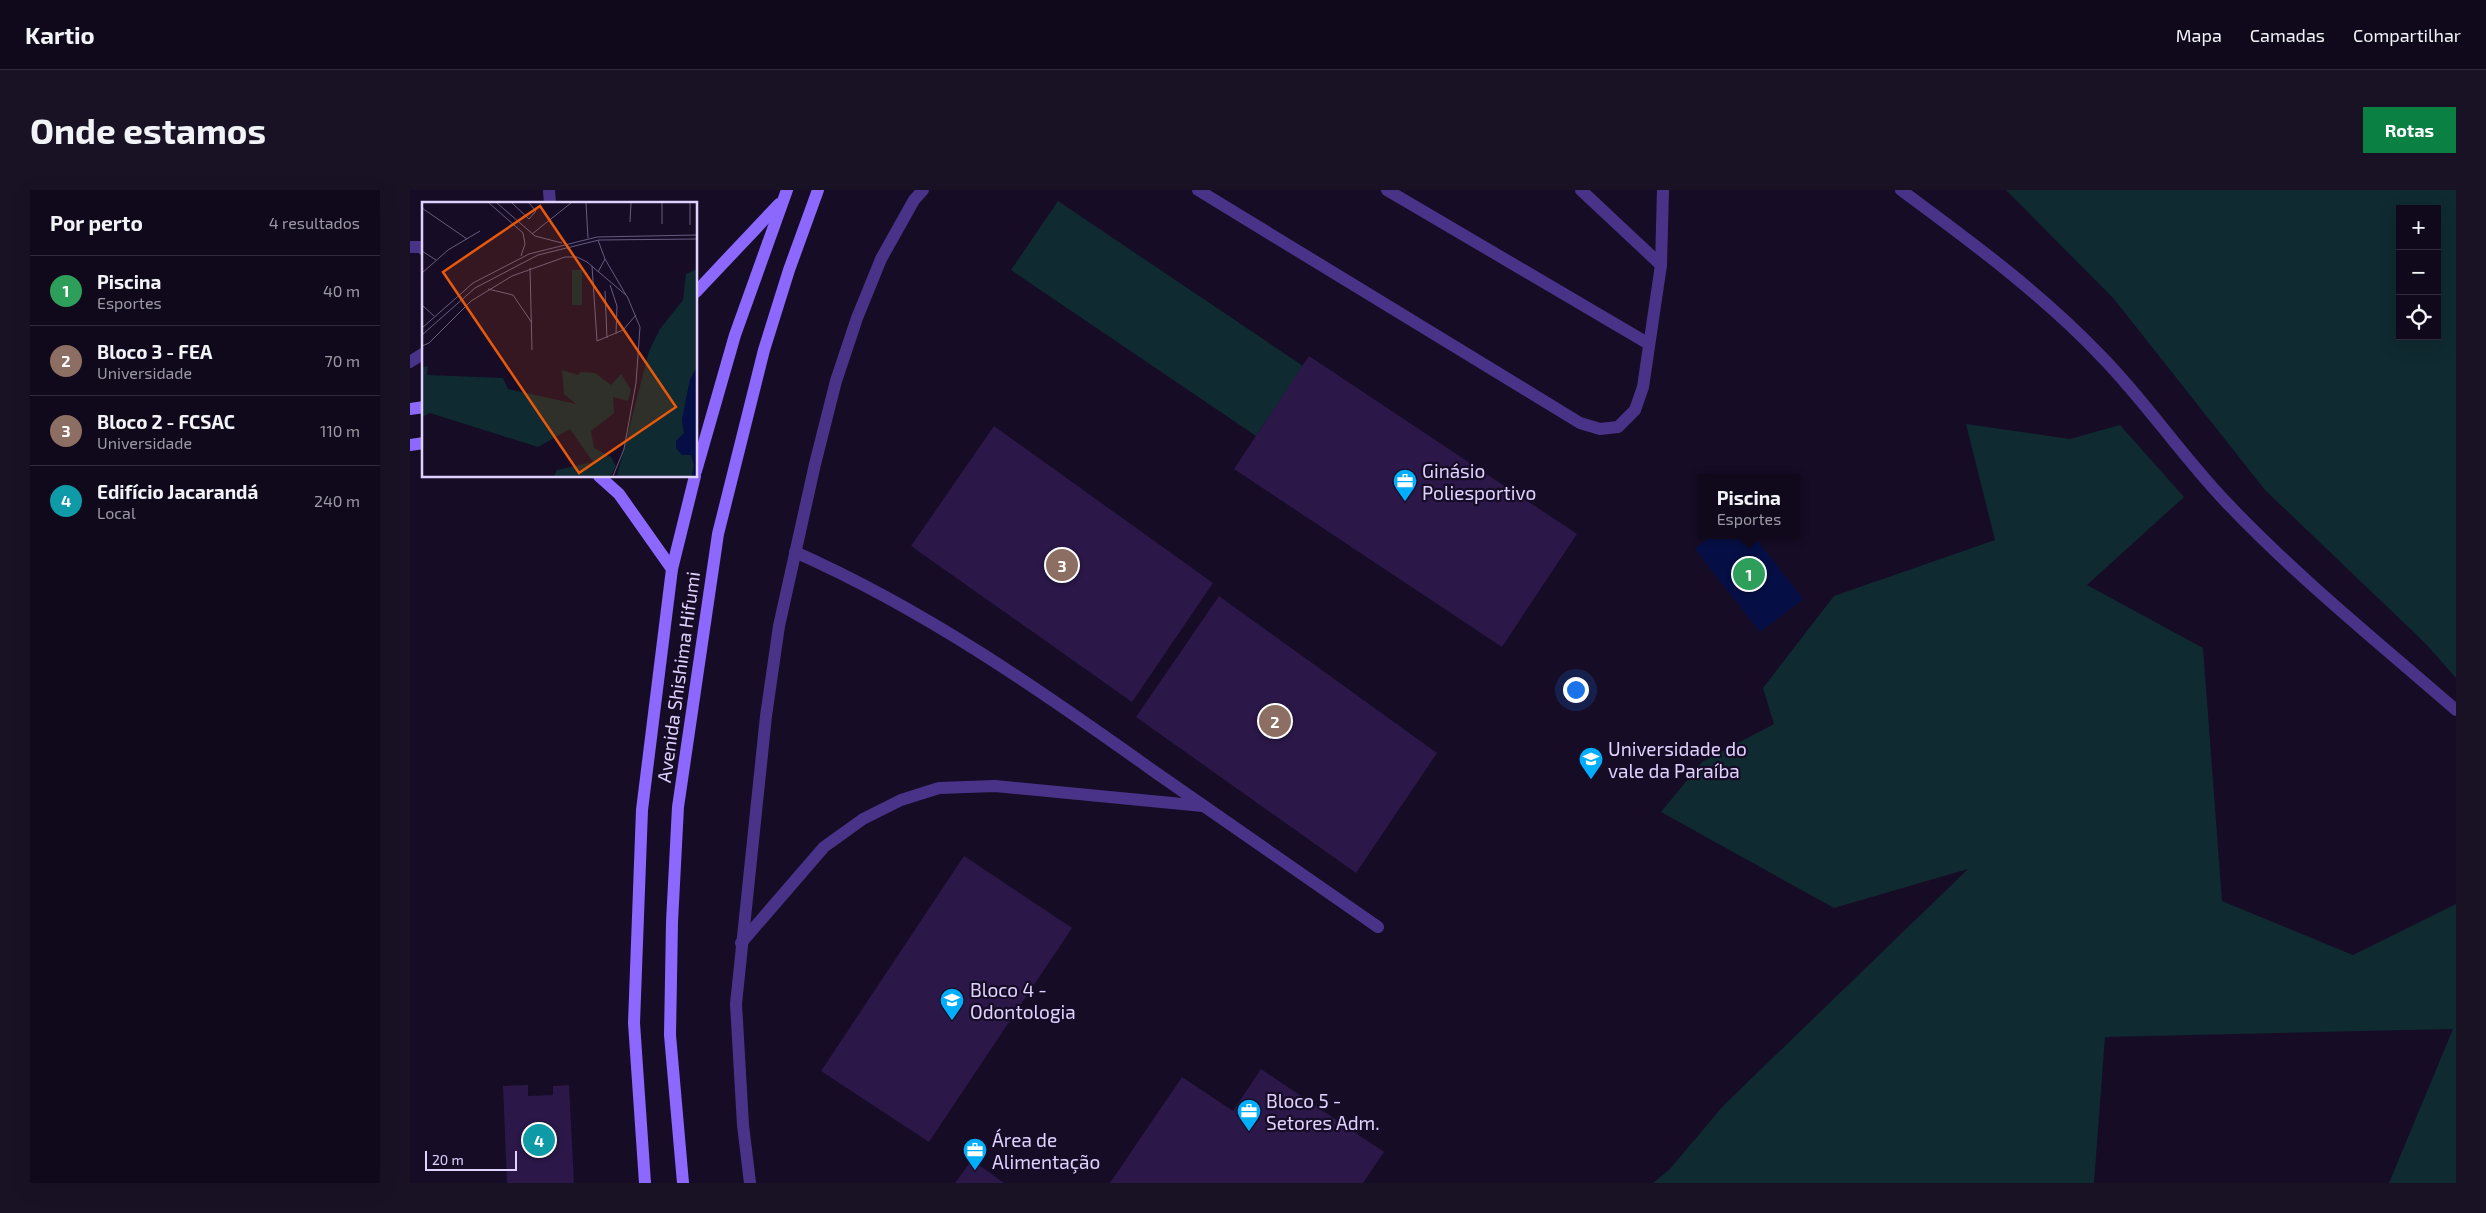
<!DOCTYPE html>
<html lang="pt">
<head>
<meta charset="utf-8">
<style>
  body { margin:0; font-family:"Exo 2",sans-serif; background:#191225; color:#f1f3f6 }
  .controls { position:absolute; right:15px; top:15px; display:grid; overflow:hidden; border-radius:0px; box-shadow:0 5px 20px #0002 }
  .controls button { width:45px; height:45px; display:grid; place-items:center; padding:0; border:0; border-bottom:1px solid #302a3b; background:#10091c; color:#f1f3f6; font:25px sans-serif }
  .scale { position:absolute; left:15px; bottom:12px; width:92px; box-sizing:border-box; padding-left:5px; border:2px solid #e0d1ff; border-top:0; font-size:14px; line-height:18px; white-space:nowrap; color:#e0d1ff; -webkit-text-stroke:4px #160c26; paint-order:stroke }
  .you { position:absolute; left:1165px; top:499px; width:18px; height:18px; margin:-12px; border:4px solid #fff; border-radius:50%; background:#1a73e8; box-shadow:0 0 0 8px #1a73e833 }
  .badge { display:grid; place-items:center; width:32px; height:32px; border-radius:50%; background:#0b8043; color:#fff; font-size:16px; font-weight:700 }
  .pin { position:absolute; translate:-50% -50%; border:2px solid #fff; box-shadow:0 1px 5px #0006 }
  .popup { position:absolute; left:1288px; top:284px; width:102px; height:65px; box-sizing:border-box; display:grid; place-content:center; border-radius:0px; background:#10091c; filter:drop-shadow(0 1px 4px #0005); font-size:16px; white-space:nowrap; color:#9c9aa3 }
  .popup b { font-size:19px; color:#f1f3f6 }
  .popup::after { content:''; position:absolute; left:50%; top:100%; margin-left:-10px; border:10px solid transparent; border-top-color:#10091c }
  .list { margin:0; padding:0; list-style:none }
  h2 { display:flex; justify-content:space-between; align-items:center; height:65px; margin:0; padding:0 20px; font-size:21px }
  h2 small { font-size:16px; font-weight:400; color:#9c9aa3 }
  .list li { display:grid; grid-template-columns:32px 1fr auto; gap:15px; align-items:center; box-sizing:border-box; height:70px; padding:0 20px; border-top:1px solid #302a3b }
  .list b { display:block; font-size:19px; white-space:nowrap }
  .list p { margin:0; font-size:16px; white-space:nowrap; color:#9c9aa3 }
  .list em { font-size:16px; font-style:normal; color:#9c9aa3 }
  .icon { flex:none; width:28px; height:28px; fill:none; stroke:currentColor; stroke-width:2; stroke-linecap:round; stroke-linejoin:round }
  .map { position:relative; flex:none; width:2046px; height:993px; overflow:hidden; border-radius:0px }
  header { display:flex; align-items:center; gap:30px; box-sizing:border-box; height:70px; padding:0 25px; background:#10091c; border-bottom:1px solid #302a3b }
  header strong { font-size:24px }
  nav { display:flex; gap:28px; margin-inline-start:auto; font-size:18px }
  .intro { display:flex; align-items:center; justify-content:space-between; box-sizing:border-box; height:120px; padding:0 30px }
  h1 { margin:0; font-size:35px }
  .button { padding:12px 22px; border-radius:0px; background:#0b8043; color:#fff; font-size:18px; font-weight:700 }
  main { display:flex; gap:30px; padding:0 30px }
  aside { flex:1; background:#10091c; border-radius:0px; box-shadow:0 5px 20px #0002 }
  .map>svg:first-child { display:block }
  .green { fill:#0f2a30; fill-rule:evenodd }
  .water { fill:#050f46 }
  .building { fill:#2b1748 }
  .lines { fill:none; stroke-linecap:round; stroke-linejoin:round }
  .lane { stroke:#493389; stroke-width:12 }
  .street { stroke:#493389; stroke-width:12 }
  .secondary { stroke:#8c68ff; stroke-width:12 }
  .labels { text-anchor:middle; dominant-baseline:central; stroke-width:4.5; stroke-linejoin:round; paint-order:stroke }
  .poi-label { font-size:19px; fill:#e0d1ff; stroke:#160c26; text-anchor:start }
  .street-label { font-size:19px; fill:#e0d1ff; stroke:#160c26 }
  .inset-road { fill:none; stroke:#675b7d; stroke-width:1 }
  .view { fill:#e8590c; fill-opacity:0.15; stroke:#e8590c; stroke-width:2.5 }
  .inset-edge { fill:none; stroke:#e0d1ff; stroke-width:2.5 }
</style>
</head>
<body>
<header>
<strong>Kartio</strong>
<nav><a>Mapa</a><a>Camadas</a><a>Compartilhar</a></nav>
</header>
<div class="intro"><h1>Onde estamos</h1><a class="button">Rotas</a></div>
<main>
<aside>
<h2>Por perto<small>4 resultados</small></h2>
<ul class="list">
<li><span class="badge" style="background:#2e9e5b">1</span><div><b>Piscina</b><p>Esportes</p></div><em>40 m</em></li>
<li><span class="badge" style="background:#8d6e63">2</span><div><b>Bloco 3 - FEA</b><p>Universidade</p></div><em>70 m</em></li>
<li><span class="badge" style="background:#8d6e63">3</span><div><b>Bloco 2 - FCSAC</b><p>Universidade</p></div><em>110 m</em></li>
<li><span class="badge" style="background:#0f9aa8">4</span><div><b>Edifício Jacarandá</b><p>Local</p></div><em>240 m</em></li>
</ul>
</aside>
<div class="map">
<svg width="2046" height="993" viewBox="0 0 2046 993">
  <rect width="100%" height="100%" fill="#160c26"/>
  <g class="green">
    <path d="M1596,0h450v488l-31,-35 -160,-153 -151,-191zM1990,19h37v127h-37z"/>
    <polygon points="648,11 893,176 846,246 601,80"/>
    <polygon points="1556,234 1660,249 1710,235 1774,307 1677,395 1793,458 1812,711 1943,765 2046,714 2046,993 1979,993 2043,839 1695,847 1684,993 1243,993 1259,980 1313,916 1558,679 1424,718 1251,622 1292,572 1364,534 1353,498 1424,406 1585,350"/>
  </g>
  <polygon class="water" points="1302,345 1343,345 1393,409 1350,442 1285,359"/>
  <g class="building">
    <polygon points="899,166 1167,344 1092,457 824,279"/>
    <polygon points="584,236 803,393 722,512 501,356"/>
    <polygon points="809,406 1027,563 946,683 726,527"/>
    <polygon points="554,666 662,738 519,952 411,881"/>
    <polygon points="851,879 974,962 953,993 700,993 772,887 823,921"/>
    <polygon points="118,895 118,906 143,905 143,896 159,895 164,993 97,993 93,896"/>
    <polygon points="562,970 594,993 545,993"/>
  </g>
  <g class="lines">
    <g class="lane">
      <polyline points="139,0 140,14"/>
      <polyline points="788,0 1170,233 1190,239 1208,237 1225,220 1233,197 1251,75 1253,0"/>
      <polyline points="977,0 1239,154"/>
      <polyline points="1171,0 1251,75"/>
      <path d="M1491,0c69,51 140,103 200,166 45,46 81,100 125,146 71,75 152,140 230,208"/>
      <path d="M385,362c129,57 245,138 360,220 74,52 149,103 223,155"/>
      <polyline points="331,753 414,657 453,629 491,610 529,598 585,596 793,616"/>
      <polyline points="340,993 333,935 326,814 356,526 369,436 405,274 426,191 447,128 471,69 504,10 513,0"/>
    </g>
    <g class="street">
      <polyline points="0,57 11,57 14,60"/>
      <polyline points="0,172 14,163"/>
    </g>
    <g class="secondary">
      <polyline points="286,102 369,14"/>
      <polyline points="0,219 14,217"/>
      <polyline points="0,255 14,253"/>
      <polyline points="286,281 325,145 377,0"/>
      <polyline points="189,286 209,304 262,379"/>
      <polyline points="235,993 224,833 232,620 262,379 285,286"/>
      <polyline points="273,993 260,845 262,732 268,617 308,344 354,160 379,80 408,0"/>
    </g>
  </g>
  <defs>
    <symbol id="office-pin" viewBox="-11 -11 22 30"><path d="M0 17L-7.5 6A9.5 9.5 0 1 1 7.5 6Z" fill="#00aefc" stroke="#160c26"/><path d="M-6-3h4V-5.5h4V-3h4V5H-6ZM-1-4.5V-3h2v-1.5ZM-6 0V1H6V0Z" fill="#fff"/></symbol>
    <symbol id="university-pin" viewBox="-11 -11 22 30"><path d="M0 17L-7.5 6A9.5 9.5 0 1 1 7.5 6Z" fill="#00aefc" stroke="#160c26"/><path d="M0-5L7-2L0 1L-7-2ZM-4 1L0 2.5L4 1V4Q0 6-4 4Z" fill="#fff"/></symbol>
  </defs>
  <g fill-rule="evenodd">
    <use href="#office-pin" x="981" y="277" width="28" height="38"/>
    <use href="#university-pin" x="1167" y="555" width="28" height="38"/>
    <use href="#university-pin" x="528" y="796" width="28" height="38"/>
    <use href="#office-pin" x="825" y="907" width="28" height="38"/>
    <use href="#office-pin" x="551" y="946" width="28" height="38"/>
  </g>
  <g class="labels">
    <g class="poi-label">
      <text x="1012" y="280">Ginásio<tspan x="1012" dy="22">Poliesportivo</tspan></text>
      <text x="1198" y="558">Universidade do<tspan x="1198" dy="22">vale da Paraíba</tspan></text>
      <text x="560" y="799">Bloco 4 -<tspan x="560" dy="22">Odontologia</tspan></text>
      <text x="856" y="910">Bloco 5 -<tspan x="856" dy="22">Setores Adm.</tspan></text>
      <text x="582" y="949">Área de<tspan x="582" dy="22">Alimentação</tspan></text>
    </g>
    <g class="street-label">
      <text transform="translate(268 487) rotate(-82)">Avenida Shishima Hifumi</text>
    </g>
  </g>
  <g transform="translate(12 12)">
    <rect width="275" height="275" fill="#160c26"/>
    <path d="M275,67v98l-7,13 -8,40 2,13 -8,8v6l6,8h9l3,10 -2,11h-75l32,-125 11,-22 23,-29 3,-26zM150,68h10v35h-10zM6,164l-1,9 76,3 5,11 68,15 -12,-10 -2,-24 16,5 3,-3 14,1 16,12 10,-11 10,16 -3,11 -15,-4 1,16 -23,18 3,17 17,9 5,10 -6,9h-56l3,-6 36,-8 -23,-33 -32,18 -108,-34 -8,4v-50z" fill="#0f2a30"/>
    <path d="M275,165v109h-5l2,-11 -3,-10h-9l-6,-7v-7l8,-8 -2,-13 8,-40z" fill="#050f46"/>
    <path class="inset-road" d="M67,1l34,30 2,11 -4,12M75,1l38,33 27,7M90,1l17,16 7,-8 -7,-8M164,1l2,35M240,1v21M268,1v22M0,6l45,31M208,20l1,-19M110,32l39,-31M0,49l14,9M183,57l21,36M170,64l5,75 26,-11 13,-15M108,66l2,82M176,70l7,-13 -7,-19M0,71l26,-23 32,-19M188,83l7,21 -1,28M66,87l25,6 19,28M183,89l2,47M0,103l12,11M0,126l51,-45 56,-29 68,-17 100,-2M0,133l53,-47 63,-33 61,-15 98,-1M0,144l7,-3 42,-42 41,-25 53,-19h12l10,5 40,34 13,31 -4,56 -12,66 -11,27"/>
    <path class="view" d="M118,4l136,201 -97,66 -136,-201z"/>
    <rect width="275" height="275" class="inset-edge"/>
  </g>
</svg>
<div class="controls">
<button>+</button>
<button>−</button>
<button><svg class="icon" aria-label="locate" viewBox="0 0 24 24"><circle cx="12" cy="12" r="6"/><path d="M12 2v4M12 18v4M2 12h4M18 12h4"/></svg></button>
</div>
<div class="scale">20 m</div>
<div class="you"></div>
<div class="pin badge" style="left:1339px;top:384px;background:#2e9e5b">1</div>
<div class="popup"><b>Piscina</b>Esportes</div>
<div class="pin badge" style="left:865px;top:531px;background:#8d6e63">2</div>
<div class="pin badge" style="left:652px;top:375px;background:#8d6e63">3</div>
<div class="pin badge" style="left:129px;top:950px;background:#0f9aa8">4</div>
</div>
</main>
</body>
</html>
